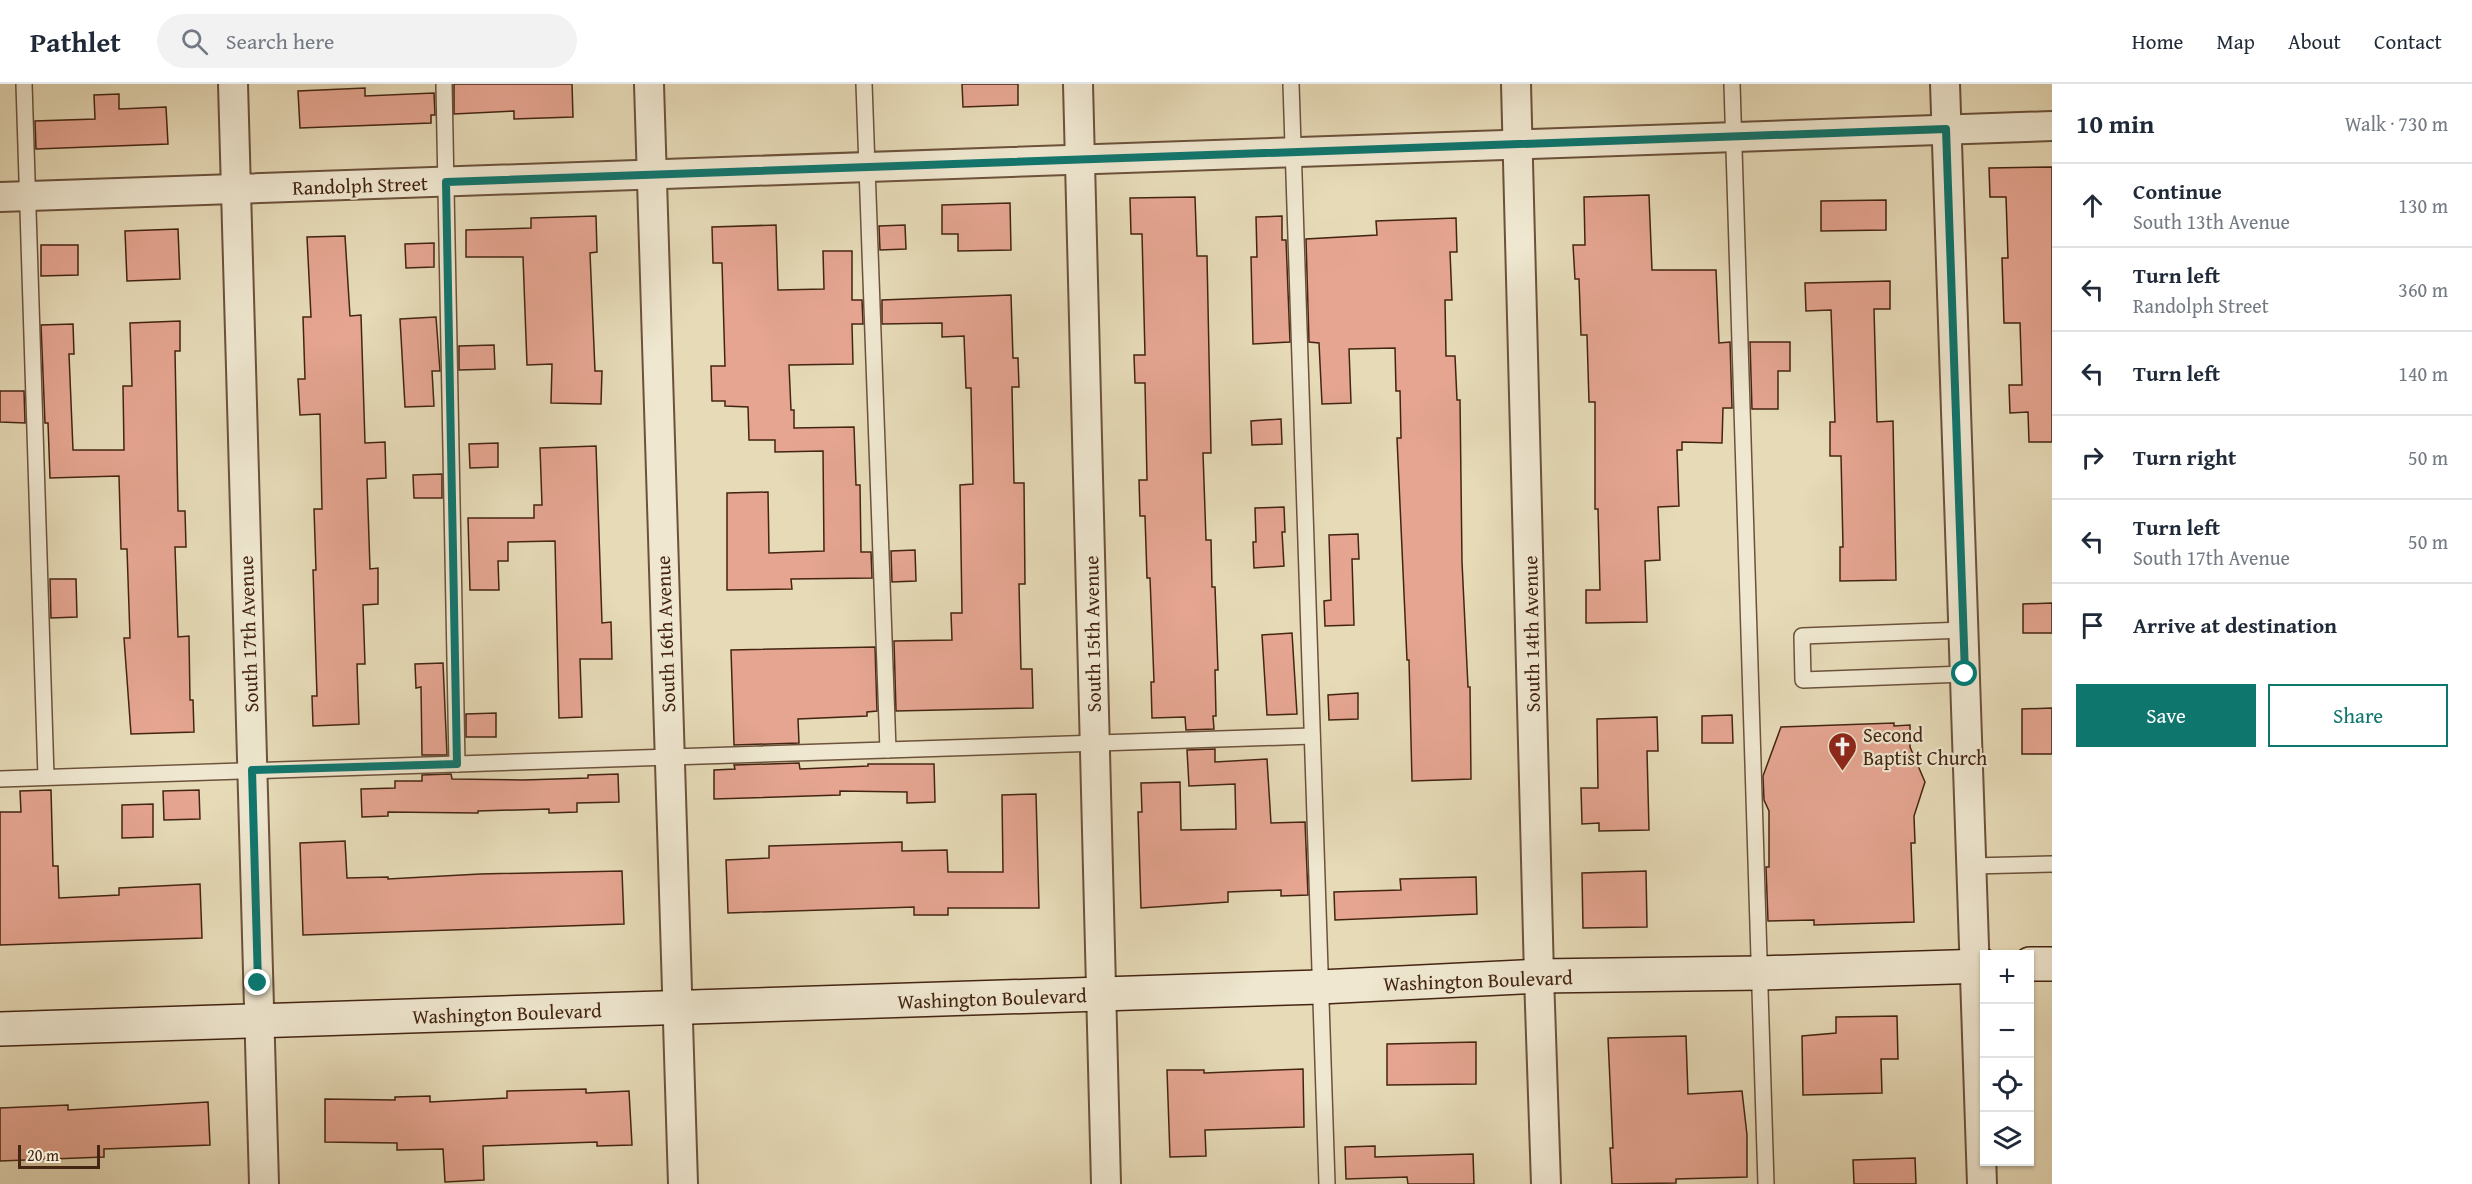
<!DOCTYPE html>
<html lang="en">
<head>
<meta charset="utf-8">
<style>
  body { margin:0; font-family:"Gentium Book Plus",serif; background:#f2f2f3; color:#1f2937 }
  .controls { position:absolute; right:18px; bottom:18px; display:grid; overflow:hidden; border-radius:0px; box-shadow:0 2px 4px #0004 }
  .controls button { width:54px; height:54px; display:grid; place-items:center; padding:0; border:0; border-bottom:2px solid #e0e1e3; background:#fff; color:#1f2937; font:30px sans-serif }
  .scale { position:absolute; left:18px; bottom:15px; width:82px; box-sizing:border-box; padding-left:6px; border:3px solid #442512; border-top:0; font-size:16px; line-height:21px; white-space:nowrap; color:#442512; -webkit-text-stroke:4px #efe7d0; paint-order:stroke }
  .stop { position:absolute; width:18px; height:18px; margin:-14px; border:4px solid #0f766e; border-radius:50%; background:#fff }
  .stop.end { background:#0f766e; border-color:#fff; box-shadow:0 2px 6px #0008 }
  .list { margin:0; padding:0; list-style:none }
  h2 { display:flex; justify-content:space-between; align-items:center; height:78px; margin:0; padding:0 24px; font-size:26px }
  h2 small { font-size:20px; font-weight:400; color:#747a83 }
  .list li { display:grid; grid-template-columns:39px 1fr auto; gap:18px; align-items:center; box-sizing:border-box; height:84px; padding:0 24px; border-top:2px solid #e0e1e3 }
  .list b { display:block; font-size:22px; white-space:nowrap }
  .list p { margin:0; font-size:20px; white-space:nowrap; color:#747a83 }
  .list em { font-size:20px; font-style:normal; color:#747a83 }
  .actions { display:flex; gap:12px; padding:18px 24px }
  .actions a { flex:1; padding:14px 0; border:2px solid #0f766e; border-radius:0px; text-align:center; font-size:21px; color:#0f766e }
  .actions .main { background:#0f766e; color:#fff }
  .icon { flex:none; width:33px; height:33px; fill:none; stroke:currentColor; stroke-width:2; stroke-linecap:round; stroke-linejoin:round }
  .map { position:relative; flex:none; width:2052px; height:1100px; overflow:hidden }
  header { display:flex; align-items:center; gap:36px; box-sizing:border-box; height:84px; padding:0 30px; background:#fff; border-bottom:2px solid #e0e1e3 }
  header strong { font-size:28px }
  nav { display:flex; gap:33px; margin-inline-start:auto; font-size:21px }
  .search { width:420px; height:54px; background:#f2f2f3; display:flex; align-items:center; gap:15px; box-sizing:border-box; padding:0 21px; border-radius:33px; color:#747a83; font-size:22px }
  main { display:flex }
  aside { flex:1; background:#fff }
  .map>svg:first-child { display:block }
  .building { fill:#e5a591; stroke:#442512; stroke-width:1.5 }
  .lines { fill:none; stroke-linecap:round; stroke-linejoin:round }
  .lane-casing { stroke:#6c523b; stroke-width:18 }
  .street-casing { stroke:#6c523b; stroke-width:32 }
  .secondary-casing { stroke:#442512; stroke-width:36 }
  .lane { stroke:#efe7d0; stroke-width:15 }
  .street { stroke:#efe7d0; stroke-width:28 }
  .secondary { stroke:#efe7d0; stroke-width:33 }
  .route { stroke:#0f766e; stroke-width:8 }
  .labels { text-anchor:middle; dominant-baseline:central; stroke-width:4.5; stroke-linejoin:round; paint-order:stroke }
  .street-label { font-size:20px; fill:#442512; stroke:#efe7d0 }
  .poi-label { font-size:20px; fill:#442512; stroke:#efe7d0; text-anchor:start }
</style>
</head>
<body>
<header>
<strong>Pathlet</strong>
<div class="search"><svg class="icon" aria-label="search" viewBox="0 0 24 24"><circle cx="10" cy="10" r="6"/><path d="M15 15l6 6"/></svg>Search here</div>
<nav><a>Home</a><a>Map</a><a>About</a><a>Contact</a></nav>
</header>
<main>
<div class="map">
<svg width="2052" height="1100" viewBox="0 0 2052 1100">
  <rect width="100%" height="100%" fill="#e6dab7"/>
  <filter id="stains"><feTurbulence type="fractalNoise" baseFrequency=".00333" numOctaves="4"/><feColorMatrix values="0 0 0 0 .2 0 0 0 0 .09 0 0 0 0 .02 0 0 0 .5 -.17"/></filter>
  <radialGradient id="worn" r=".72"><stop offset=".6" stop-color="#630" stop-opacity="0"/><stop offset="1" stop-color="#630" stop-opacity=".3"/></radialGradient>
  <g class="building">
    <polygon points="454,0 572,0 573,33 514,35 514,27 454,30"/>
    <polygon points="962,0 1018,0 1018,21 963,23"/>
    <polygon points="365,4 365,12 434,9 435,31 431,31 431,39 300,44 298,7"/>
    <polygon points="119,10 119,25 166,23 168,60 36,65 35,37 95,35 94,11"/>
    <polygon points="2052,83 2052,358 2029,358 2028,328 2010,329 2009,301 2022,301 2020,239 2004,239 2002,174 2008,174 2006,113 1990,113 1989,84"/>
    <polygon points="1649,111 1652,186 1716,186 1719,259 1730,258 1732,324 1723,324 1722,359 1682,358 1682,366 1677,366 1679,422 1658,423 1660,476 1645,477 1647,538 1586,539 1586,506 1600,506 1598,425 1595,425 1595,318 1589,318 1587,251 1581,251 1579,195 1575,195 1573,161 1585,161 1584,113"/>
    <polygon points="1195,113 1197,172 1207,172 1211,369 1203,369 1206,456 1211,456 1212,503 1215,503 1218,586 1215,586 1216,632 1213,632 1214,645 1186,646 1185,633 1152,634 1151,598 1154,598 1150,494 1147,494 1145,432 1140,432 1139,396 1147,396 1145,299 1135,299 1134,271 1145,271 1142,150 1131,150 1130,114"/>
    <polygon points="1886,116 1886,146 1821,147 1821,117"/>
    <polygon points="1010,119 1011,166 958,167 958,150 942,150 942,121"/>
    <polygon points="596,132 597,168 590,169 595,287 602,287 601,320 551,319 552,280 527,281 523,173 466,173 466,146 531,144 531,134"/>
    <polygon points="1282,132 1282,156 1286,156 1290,258 1253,260 1251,173 1257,173 1256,133"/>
    <polygon points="1456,134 1457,168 1450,168 1452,216 1445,216 1446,272 1455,272 1457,316 1460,316 1462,478 1468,603 1470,603 1471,695 1412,697 1409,576 1407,576 1397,354 1401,354 1400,307 1396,307 1395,264 1349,265 1351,319 1322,320 1319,259 1309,258 1306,155 1377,151 1376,137"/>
    <polygon points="776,141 778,206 824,205 823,167 852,167 852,216 862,216 863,240 852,240 853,280 789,281 791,326 794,326 794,344 854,343 856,401 860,401 861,468 871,468 872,494 791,495 792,505 727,506 727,409 768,408 769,469 824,467 823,367 775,368 775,356 749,356 748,323 725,322 725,317 712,317 711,282 725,282 722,179 713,179 712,143"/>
    <polygon points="905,141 906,165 880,166 879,142"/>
    <polygon points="178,145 180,195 127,197 125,147"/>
    <polygon points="345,152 350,232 361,231 365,359 385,358 386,394 367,395 370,485 378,484 378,520 363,521 365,580 357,580 359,640 313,642 312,612 317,612 313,486 316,486 314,425 322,425 320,330 300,331 298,295 305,295 303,233 311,233 307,153"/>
    <polygon points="434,159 434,183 406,184 405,160"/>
    <polygon points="41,161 78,161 78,191 41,192"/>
    <polygon points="1890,197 1890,225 1874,225 1877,338 1893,337 1896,496 1840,497 1840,463 1843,463 1841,372 1830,372 1830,338 1835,338 1831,226 1806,227 1805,199"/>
    <polygon points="1011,211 1013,274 1018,274 1019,303 1012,303 1014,399 1024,399 1025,500 1019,500 1021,585 1032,585 1033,624 896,627 894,557 952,556 951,529 962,529 960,401 973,400 971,304 966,304 964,252 942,253 942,239 882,240 882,216"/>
    <polygon points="436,233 440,287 432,287 434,322 405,323 400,235"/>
    <polygon points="180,237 180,267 175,267 178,427 185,427 186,463 175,463 178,553 189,552 190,616 193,616 194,648 131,650 124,554 130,554 127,465 121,465 119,392 50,394 48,339 45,339 41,241 73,240 74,270 69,270 73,366 124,366 123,302 132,302 130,239"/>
    <polygon points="1750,258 1790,258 1790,287 1778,287 1778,325 1752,325"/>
    <polygon points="494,261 495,285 459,286 459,262"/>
    <polygon points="0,307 24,307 25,339 0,338"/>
    <polygon points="1281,335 1282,360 1252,361 1251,337"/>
    <polygon points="498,359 498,383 470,384 469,360"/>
    <polygon points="596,362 602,539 611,538 612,575 580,575 582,633 559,634 555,457 508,458 508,477 498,477 499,506 470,506 468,434 534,434 534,421 542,421 540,364"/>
    <polygon points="442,390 442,414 414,414 413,391"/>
    <polygon points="1284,423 1285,448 1282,448 1284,482 1254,484 1253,458 1256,458 1255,424"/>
    <polygon points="1358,450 1359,475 1352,475 1354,541 1325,542 1324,517 1331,516 1329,451"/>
    <polygon points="915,466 916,497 892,498 891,467"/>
    <polygon points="50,495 76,495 77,533 51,534"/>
    <polygon points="2052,519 2052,549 2023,549 2023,520"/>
    <polygon points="1292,549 1297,630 1267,631 1262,551"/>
    <polygon points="875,563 877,627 867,628 867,632 798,635 799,659 734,661 731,566"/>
    <polygon points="443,579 447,671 422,671 421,603 416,604 415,580"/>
    <polygon points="1358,609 1358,635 1329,636 1328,611"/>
    <polygon points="2052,624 2052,670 2022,670 2022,625"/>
    <polygon points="496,629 496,653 466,653 466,630"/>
    <polygon points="1732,631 1733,659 1702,659 1702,632"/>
    <polygon points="1657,633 1658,667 1647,667 1649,746 1599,747 1599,739 1582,740 1581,704 1598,704 1597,635"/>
    <polygon points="1894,639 1894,642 1910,641 1910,663 1925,698 1914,732 1915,759 1911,759 1914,838 1814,841 1814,836 1768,837 1766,783 1769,783 1769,727 1764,716 1763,692 1781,643"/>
    <polygon points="1215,665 1215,678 1267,675 1271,739 1305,738 1308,811 1281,812 1281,806 1228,808 1228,818 1141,824 1138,728 1142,728 1141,699 1180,698 1181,746 1236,745 1235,700 1189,702 1187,666"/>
    <polygon points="799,679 800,685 868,682 868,680 934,680 935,718 907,719 907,708 840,707 840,711 714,715 714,686 735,685 734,681"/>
    <polygon points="451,690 452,695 523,696 588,694 588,691 618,690 619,718 577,719 577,728 549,729 549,725 478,727 478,729 388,728 388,732 362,733 361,705 395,704 395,697 422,697 422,691"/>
    <polygon points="51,706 53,782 58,782 59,814 119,811 119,804 200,800 202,854 0,861 0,728 21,728 20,707"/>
    <polygon points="199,706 200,735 164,736 163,707"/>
    <polygon points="1036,710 1039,824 948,824 948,831 914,831 914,823 728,829 726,776 769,774 769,762 902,758 902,767 947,766 948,788 1003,788 1002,711"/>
    <polygon points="153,720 153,753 122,754 122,721"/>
    <polygon points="345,757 347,794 388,793 388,795 480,790 622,787 624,840 303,851 300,759"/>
    <polygon points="1646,787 1647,843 1583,844 1582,789"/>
    <polygon points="1476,793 1477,830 1335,836 1334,808 1401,806 1400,795"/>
    <polygon points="1897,932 1898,975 1881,975 1882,1009 1803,1011 1802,952 1836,949 1836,933"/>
    <polygon points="1686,952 1688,1010 1742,1007 1747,1051 1747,1093 1676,1095 1676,1099 1612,1100 1610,1064 1613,1064 1608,954"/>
    <polygon points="1476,958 1476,1000 1387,1001 1387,960"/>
    <polygon points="1303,985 1304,1043 1205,1046 1206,1072 1170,1073 1167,986 1204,986 1204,989"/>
    <polygon points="586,1005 586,1009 629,1007 632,1061 597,1062 597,1058 483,1062 484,1096 445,1098 443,1065 397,1066 397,1059 325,1058 325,1015 395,1016 395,1013 430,1012 430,1018 507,1014 507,1007"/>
    <polygon points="208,1018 210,1061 104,1065 104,1073 0,1077 0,1024 68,1021 68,1026"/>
    <polygon points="1375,1062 1375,1073 1473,1070 1474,1100 1408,1100 1407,1093 1346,1095 1345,1063"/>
    <polygon points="1915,1074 1916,1100 1854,1100 1853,1076"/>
  </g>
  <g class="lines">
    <defs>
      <g id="lane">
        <polyline points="24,0 46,693"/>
        <polyline points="444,0 457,680"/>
        <polyline points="864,0 888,666"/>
        <polyline points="1291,0 1327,1100"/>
        <polyline points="1732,0 1766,1100"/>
        <polyline points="1964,546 1802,552 1803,596 1965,590"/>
        <polyline points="0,695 1312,652"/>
        <polyline points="1971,782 2052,780"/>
      </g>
      <g id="street">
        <polyline points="233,0 264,1100"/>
        <polyline points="649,0 683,1100"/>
        <polyline points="1078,0 1106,1100"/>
        <polyline points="1516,0 1539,892 1546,1100"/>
        <polyline points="1945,0 1982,1100"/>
        <polyline points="0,113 2052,42"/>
      </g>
      <g id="secondary">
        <polyline points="2030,880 2052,880"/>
        <polyline points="0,945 1320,903 1539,892 1760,889 1984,882"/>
      </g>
    </defs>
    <use href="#lane" class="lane-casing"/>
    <use href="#street" class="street-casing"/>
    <use href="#secondary" class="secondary-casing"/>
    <use href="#lane" class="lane"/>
    <use href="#street" class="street"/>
    <use href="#secondary" class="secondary"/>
  </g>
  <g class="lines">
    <polyline class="route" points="258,899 252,686 457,680 446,98 1946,45 1965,590"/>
  </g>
  <defs>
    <symbol id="church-pin" viewBox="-11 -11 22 30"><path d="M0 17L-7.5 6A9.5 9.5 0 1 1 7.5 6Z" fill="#8f2418" stroke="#efe7d0"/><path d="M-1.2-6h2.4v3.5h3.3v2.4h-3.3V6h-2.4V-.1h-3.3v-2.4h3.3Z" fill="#fff"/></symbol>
  </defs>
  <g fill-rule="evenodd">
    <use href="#church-pin" x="1826" y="646" width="33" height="45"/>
  </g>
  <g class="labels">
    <g class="street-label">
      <text transform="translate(360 101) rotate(-2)">Randolph Street</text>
      <text transform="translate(248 550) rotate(-92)">South 17th Avenue</text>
      <text transform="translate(665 550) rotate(-92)">South 16th Avenue</text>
      <text transform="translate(1092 550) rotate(-91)">South 15th Avenue</text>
      <text transform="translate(1531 550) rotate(-91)">South 14th Avenue</text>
      <text transform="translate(1478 896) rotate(-2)">Washington Boulevard</text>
      <text transform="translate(992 914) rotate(-2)">Washington Boulevard</text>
      <text transform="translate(507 929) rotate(-2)">Washington Boulevard</text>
    </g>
    <g class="poi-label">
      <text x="1863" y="650">Second<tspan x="1863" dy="23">Baptist Church</tspan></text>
    </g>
  </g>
  <rect width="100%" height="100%" filter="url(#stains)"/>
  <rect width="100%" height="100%" fill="url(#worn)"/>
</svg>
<div class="controls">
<button>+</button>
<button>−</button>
<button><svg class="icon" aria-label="locate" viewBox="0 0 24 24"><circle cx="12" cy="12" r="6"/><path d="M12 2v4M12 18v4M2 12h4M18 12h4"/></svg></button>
<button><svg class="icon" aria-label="layers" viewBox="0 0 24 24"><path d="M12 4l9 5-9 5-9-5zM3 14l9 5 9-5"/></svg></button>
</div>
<div class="scale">20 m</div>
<div class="stop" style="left:1965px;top:590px"></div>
<div class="stop end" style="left:258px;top:899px"></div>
</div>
<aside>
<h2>10 min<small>Walk · 730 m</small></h2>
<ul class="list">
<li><svg class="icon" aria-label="ahead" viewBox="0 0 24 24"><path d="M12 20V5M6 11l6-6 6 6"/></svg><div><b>Continue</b><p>South 13th Avenue</p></div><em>130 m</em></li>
<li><svg class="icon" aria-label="left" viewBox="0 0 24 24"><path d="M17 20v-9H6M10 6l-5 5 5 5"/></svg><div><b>Turn left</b><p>Randolph Street</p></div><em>360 m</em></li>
<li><svg class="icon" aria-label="left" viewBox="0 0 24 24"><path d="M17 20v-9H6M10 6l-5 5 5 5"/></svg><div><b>Turn left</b></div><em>140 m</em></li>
<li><svg class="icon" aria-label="right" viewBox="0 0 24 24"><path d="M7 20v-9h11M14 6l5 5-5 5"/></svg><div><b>Turn right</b></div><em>50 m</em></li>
<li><svg class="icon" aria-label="left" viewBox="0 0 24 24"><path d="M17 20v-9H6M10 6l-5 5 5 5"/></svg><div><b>Turn left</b><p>South 17th Avenue</p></div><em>50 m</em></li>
<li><svg class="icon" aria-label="arrive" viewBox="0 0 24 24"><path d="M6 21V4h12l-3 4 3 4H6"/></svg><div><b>Arrive at destination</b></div></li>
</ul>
<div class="actions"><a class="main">Save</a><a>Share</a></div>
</aside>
</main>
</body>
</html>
